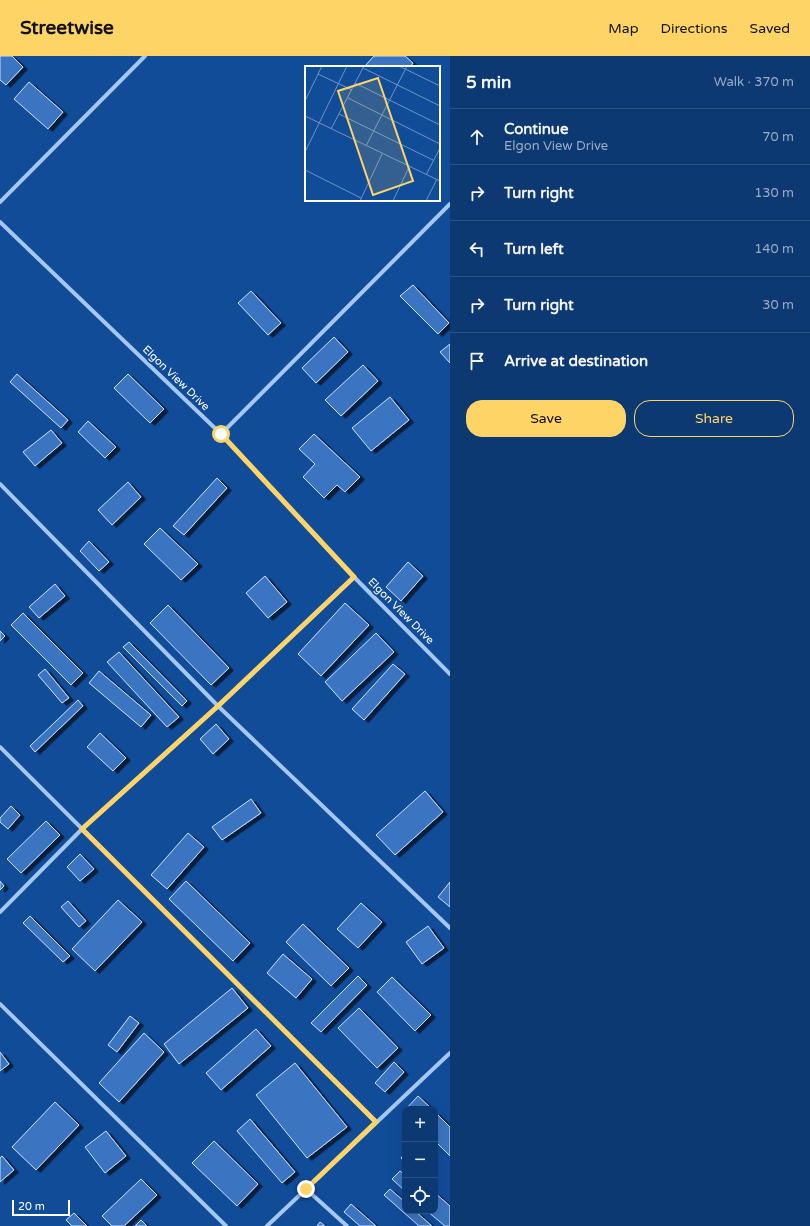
<!DOCTYPE html>
<html lang="en">
<head>
<meta charset="utf-8">
<style>
  body { margin:0; font-family:"Varela Round",sans-serif; background:#1b447b; color:#f1f3f6 }
  .controls { position:absolute; right:12px; bottom:12px; display:grid; overflow:hidden; border-radius:8px; box-shadow:0 4px 16px #0002 }
  .controls button { width:36px; height:36px; display:grid; place-items:center; padding:0; border:0; border-bottom:1px solid #2d5385; background:#0d3973; color:#f1f3f6; font:20px sans-serif }
  .scale { position:absolute; left:12px; bottom:10px; width:58px; box-sizing:border-box; padding-left:4px; border:2px solid #fff; border-top:0; font-size:11px; line-height:14px; white-space:nowrap; color:#fff; -webkit-text-stroke:3px #114c99; paint-order:stroke }
  .stop { position:absolute; width:12px; height:12px; margin:-9px; border:3px solid #ffd467; border-radius:50%; background:#fff }
  .stop.end { background:#ffd467; border-color:#fff; box-shadow:0 1px 4px #0008 }
  .list { margin:0; padding:0; list-style:none }
  h2 { display:flex; justify-content:space-between; align-items:center; height:52px; margin:0; padding:0 16px; font-size:17px }
  h2 small { font-size:13px; font-weight:400; color:#9aacc4 }
  .list li { display:grid; grid-template-columns:26px 1fr auto; gap:12px; align-items:center; box-sizing:border-box; height:56px; padding:0 16px; border-top:1px solid #2d5385 }
  .list b { display:block; font-size:15px; white-space:nowrap }
  .list p { margin:0; font-size:13px; white-space:nowrap; color:#9aacc4 }
  .list em { font-size:13px; font-style:normal; color:#9aacc4 }
  .actions { display:flex; gap:8px; padding:12px 16px }
  .actions a { flex:1; padding:9px 0; border:1px solid #ffd467; border-radius:16px; text-align:center; font-size:14px; color:#ffd467 }
  .actions .main { background:#ffd467; color:#111 }
  .icon { flex:none; width:22px; height:22px; fill:none; stroke:currentColor; stroke-width:2; stroke-linecap:round; stroke-linejoin:round }
  .map { position:relative; flex:none; width:450px; height:1170px; overflow:hidden }
  header { display:flex; align-items:center; gap:24px; box-sizing:border-box; height:56px; padding:0 20px; background:#ffd467; color:#111 }
  header strong { font-size:19px }
  nav { display:flex; gap:22px; margin-inline-start:auto; font-size:14px }
  main { display:flex }
  aside { flex:1; background:#0d3973 }
  .map>svg:first-child { display:block }
  .building { fill:#3a75c1; stroke:#cce2fe; filter:url(#shadow) }
  .lines { fill:none; stroke-linecap:round; stroke-linejoin:round }
  .minor { stroke:#a4c7f4; stroke-width:4 }
  .route { stroke:#ffd467; stroke-width:5 }
  .labels { text-anchor:middle; dominant-baseline:central; stroke-width:3.5; stroke-linejoin:round; paint-order:stroke }
  .street-label { font-size:11px; fill:#fff; stroke:#114c99 }
  .inset-road { fill:none; stroke:#7094c2; stroke-width:1 }
  .view { fill:#ffd467; fill-opacity:0.15; stroke:#ffd467; stroke-width:2 }
  .inset-edge { fill:none; stroke:#fff; stroke-width:2 }
</style>
</head>
<body>
<header>
<strong>Streetwise</strong>
<nav><a>Map</a><a>Directions</a><a>Saved</a></nav>
</header>
<main>
<div class="map">
<svg width="450" height="1170" viewBox="0 0 450 1170">
  <defs>
    <filter id="shadow"><feDropShadow dx="4.5" dy="2.5" stdDeviation="0" flood-color="#0009"/></filter>
  </defs>
  <rect width="100%" height="100%" fill="#114c99"/>
  <g class="building">
    <polygon points="0,0 12,0 23,11 6,29 0,24"/>
    <polygon points="374,0 405,0 413,7 410,11 364,11"/>
    <polygon points="29,26 63,56 48,73 14,43"/>
    <polygon points="413,229 449,267 438,278 400,240"/>
    <polygon points="251,235 281,267 268,279 238,247"/>
    <polygon points="334,281 348,296 316,327 302,312"/>
    <polygon points="450,288 450,307 440,296"/>
    <polygon points="363,309 378,325 341,360 325,344"/>
    <polygon points="17,318 68,364 61,372 10,326"/>
    <polygon points="128,318 164,353 150,367 114,332"/>
    <polygon points="390,341 409,364 371,395 352,372"/>
    <polygon points="88,365 116,391 105,402 78,376"/>
    <polygon points="51,374 62,387 35,410 23,396"/>
    <polygon points="314,378 360,421 345,436 337,429 324,442 303,421 315,408 299,393"/>
    <polygon points="217,422 227,432 184,479 173,470"/>
    <polygon points="128,426 141,441 112,469 98,454"/>
    <polygon points="160,472 198,508 181,524 144,488"/>
    <polygon points="89,485 109,506 99,515 80,495"/>
    <polygon points="408,506 423,520 401,545 386,531"/>
    <polygon points="265,520 287,546 268,562 246,537"/>
    <polygon points="55,528 65,540 39,562 29,551"/>
    <polygon points="345,547 369,569 321,620 298,598"/>
    <polygon points="168,549 229,612 211,629 150,567"/>
    <polygon points="23,557 83,617 71,629 11,569"/>
    <polygon points="0,575 5,580 0,585"/>
    <polygon points="376,577 394,596 342,645 325,626"/>
    <polygon points="129,586 187,645 182,650 123,591"/>
    <polygon points="119,596 179,661 167,671 107,606"/>
    <polygon points="393,608 405,618 364,664 352,653"/>
    <polygon points="45,613 69,642 62,647 38,619"/>
    <polygon points="99,615 151,659 141,671 89,627"/>
    <polygon points="78,644 83,650 35,696 30,690"/>
    <polygon points="216,668 229,683 213,698 200,683"/>
    <polygon points="100,677 126,702 113,715 87,691"/>
    <polygon points="425,735 443,756 395,799 376,779"/>
    <polygon points="251,743 261,757 222,784 212,771"/>
    <polygon points="11,750 20,759 8,773 0,766 0,762"/>
    <polygon points="46,765 60,779 21,817 7,803"/>
    <polygon points="188,777 204,791 167,833 151,819"/>
    <polygon points="80,798 94,813 80,825 67,811"/>
    <polygon points="0,825 4,830 0,834"/>
    <polygon points="186,825 250,887 233,905 169,843"/>
    <polygon points="450,826 450,851 438,841"/>
    <polygon points="118,844 142,866 95,915 72,893"/>
    <polygon points="68,845 86,865 79,871 61,851"/>
    <polygon points="361,847 382,866 358,892 337,873"/>
    <polygon points="30,860 70,900 63,906 23,867"/>
    <polygon points="303,868 349,912 331,930 286,886"/>
    <polygon points="428,870 444,892 422,908 406,886"/>
    <polygon points="283,898 312,923 296,942 267,917"/>
    <polygon points="358,920 367,929 321,976 311,967"/>
    <polygon points="392,921 431,959 415,975 377,936"/>
    <polygon points="232,932 248,952 179,1008 164,988"/>
    <polygon points="359,952 398,992 377,1012 338,972"/>
    <polygon points="130,960 139,967 117,996 108,989"/>
    <polygon points="256,973 271,990 221,1034 206,1017"/>
    <polygon points="144,977 164,996 119,1046 99,1027"/>
    <polygon points="0,996 9,1008 0,1015"/>
    <polygon points="394,1006 404,1016 385,1036 375,1027"/>
    <polygon points="295,1007 347,1071 307,1102 256,1039"/>
    <polygon points="418,1040 432,1053 406,1053"/>
    <polygon points="55,1046 79,1069 36,1114 12,1091"/>
    <polygon points="435,1056 450,1071 450,1100 435,1085"/>
    <polygon points="250,1063 295,1116 282,1127 237,1075"/>
    <polygon points="106,1075 126,1100 105,1117 85,1091"/>
    <polygon points="214,1085 258,1128 237,1150 192,1107"/>
    <polygon points="405,1097 405,1106 401,1102"/>
    <polygon points="2,1100 14,1114 0,1126 0,1102"/>
    <polygon points="400,1115 405,1119 405,1135 392,1123"/>
    <polygon points="141,1123 157,1139 124,1170 112,1170 102,1160"/>
    <polygon points="390,1133 405,1146 405,1155 415,1155 432,1170 419,1170 384,1139"/>
    <polygon points="435,1137 450,1150 450,1170 445,1170 427,1155 435,1155"/>
    <polygon points="351,1148 376,1170 360,1170 344,1156"/>
    <polygon points="74,1157 87,1170 72,1170 66,1164"/>
    <polygon points="141,1164 147,1170 135,1170"/>
    <polygon points="320,1166 325,1170 317,1170"/>
  </g>
  <g class="lines">
    <g class="minor">
      <polyline points="0,146 145,0"/>
      <polyline points="0,166 221,378 354,521 450,618"/>
      <polyline points="221,378 450,148"/>
      <polyline points="0,428 218,650 450,872"/>
      <polyline points="0,691 376,1066"/>
      <polyline points="0,856 82,773 218,650 354,521"/>
      <polyline points="0,948 226,1170"/>
      <polyline points="306,1133 347,1170"/>
      <polyline points="267,1170 450,997"/>
    </g>
  </g>
  <g class="lines">
    <polyline class="route" points="221,378 354,521 218,650 82,773 376,1066 306,1133"/>
  </g>
  <g class="labels">
    <g class="street-label">
      <text transform="translate(176 322) rotate(44)">Elgon View Drive</text>
      <text transform="translate(401 555) rotate(45)">Elgon View Drive</text>
    </g>
  </g>
  <g transform="translate(305 10)">
    <rect width="135" height="135" fill="#114c99"/>
    <path class="inset-road" d="M94,0l41,20M58,2l77,38M13,8l34,16M50,17l85,42M43,32l92,46M0,35l17,-35M34,48l94,46M0,50l135,65M26,63l33,-63M61,80l41,-80M0,86l42,-86M0,104l56,28M121,109l14,-27M55,135l22,-47M88,135l16,-34M121,135l11,-22"/>
    <path class="view" d="M73,12l35,103 -40,14 -35,-104z"/>
    <rect width="135" height="135" class="inset-edge"/>
  </g>
</svg>
<div class="controls">
<button>+</button>
<button>−</button>
<button><svg class="icon" aria-label="locate" viewBox="0 0 24 24"><circle cx="12" cy="12" r="6"/><path d="M12 2v4M12 18v4M2 12h4M18 12h4"/></svg></button>
</div>
<div class="scale">20 m</div>
<div class="stop" style="left:221px;top:378px"></div>
<div class="stop end" style="left:306px;top:1133px"></div>
</div>
<aside>
<h2>5 min<small>Walk · 370 m</small></h2>
<ul class="list">
<li><svg class="icon" aria-label="ahead" viewBox="0 0 24 24"><path d="M12 20V5M6 11l6-6 6 6"/></svg><div><b>Continue</b><p>Elgon View Drive</p></div><em>70 m</em></li>
<li><svg class="icon" aria-label="right" viewBox="0 0 24 24"><path d="M7 20v-9h11M14 6l5 5-5 5"/></svg><div><b>Turn right</b></div><em>130 m</em></li>
<li><svg class="icon" aria-label="left" viewBox="0 0 24 24"><path d="M17 20v-9H6M10 6l-5 5 5 5"/></svg><div><b>Turn left</b></div><em>140 m</em></li>
<li><svg class="icon" aria-label="right" viewBox="0 0 24 24"><path d="M7 20v-9h11M14 6l5 5-5 5"/></svg><div><b>Turn right</b></div><em>30 m</em></li>
<li><svg class="icon" aria-label="arrive" viewBox="0 0 24 24"><path d="M6 21V4h12l-3 4 3 4H6"/></svg><div><b>Arrive at destination</b></div></li>
</ul>
<div class="actions"><a class="main">Save</a><a>Share</a></div>
</aside>
</main>
</body>
</html>
